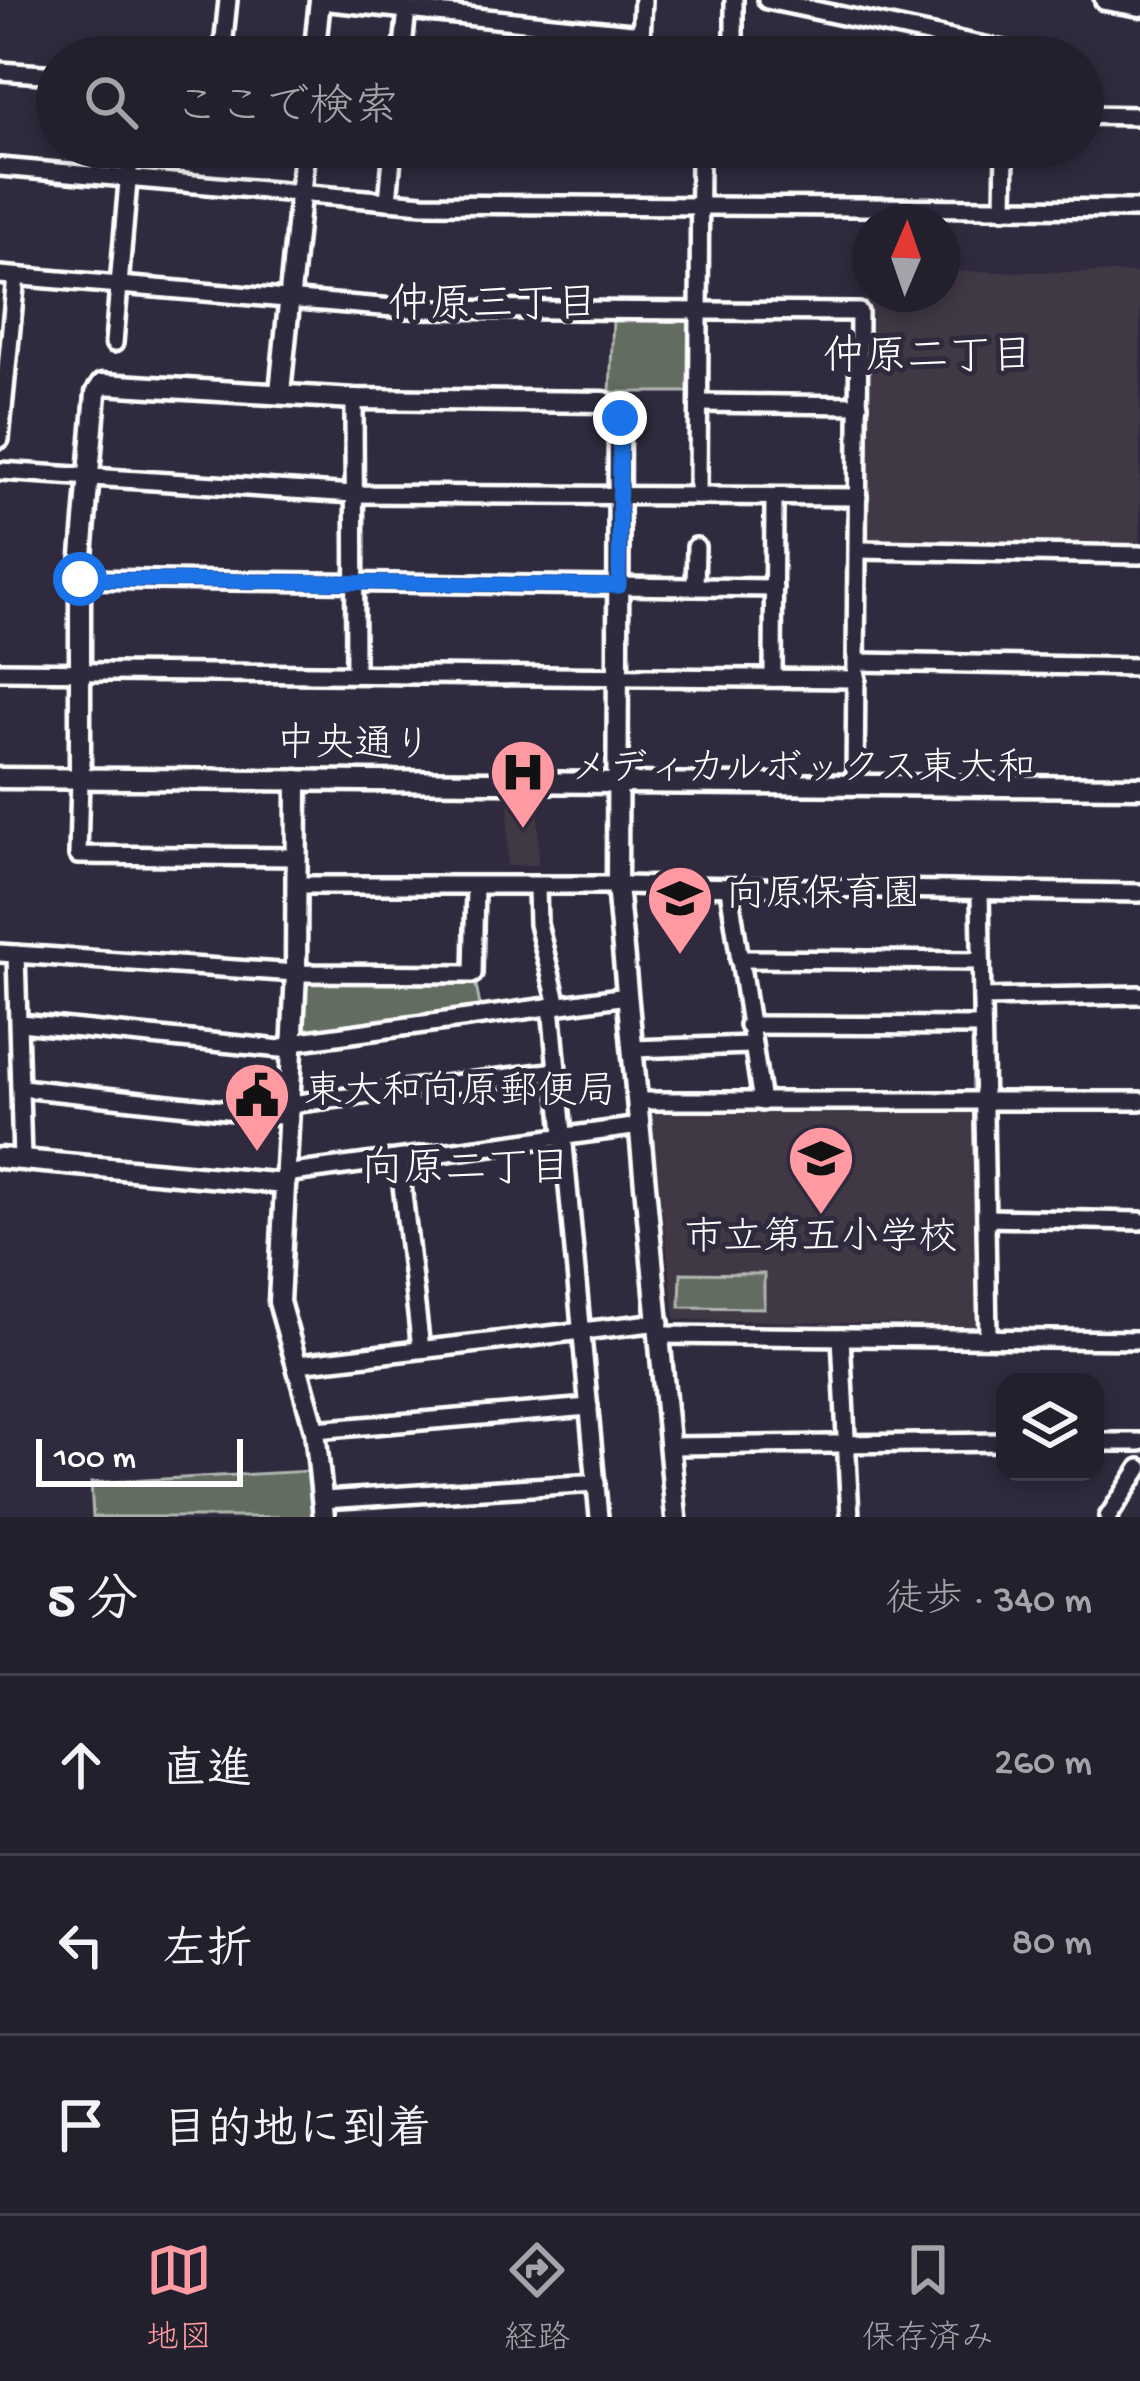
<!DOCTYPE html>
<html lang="ja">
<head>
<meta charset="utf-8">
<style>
  body { margin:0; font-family:"Gochi Hand","Klee One",sans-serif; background:#2b2836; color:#f1f3f6 }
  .controls { position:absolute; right:36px; bottom:36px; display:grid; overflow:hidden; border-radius:24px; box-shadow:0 6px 18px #0003 }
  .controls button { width:108px; height:108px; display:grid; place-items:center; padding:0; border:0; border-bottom:3px solid #403e4a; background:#23202e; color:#f1f3f6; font:60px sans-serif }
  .compass { position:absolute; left:852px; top:204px; width:108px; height:108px; border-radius:50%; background:#23202e; box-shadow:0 6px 18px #0003; rotate:2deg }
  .scale { position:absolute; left:36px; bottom:30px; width:207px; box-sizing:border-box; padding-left:12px; border:6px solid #fff; border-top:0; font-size:33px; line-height:42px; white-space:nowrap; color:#fff; -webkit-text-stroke:9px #2f2a3d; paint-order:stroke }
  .stop { position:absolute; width:36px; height:36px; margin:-27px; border:9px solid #1a73e8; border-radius:50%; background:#fff }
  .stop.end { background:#1a73e8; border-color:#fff; box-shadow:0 3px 12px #0008 }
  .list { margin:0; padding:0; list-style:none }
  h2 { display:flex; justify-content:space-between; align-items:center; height:156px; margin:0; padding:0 48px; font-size:51px }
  h2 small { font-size:39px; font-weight:400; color:#a3a3aa }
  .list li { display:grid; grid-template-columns:78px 1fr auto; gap:36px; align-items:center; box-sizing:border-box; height:180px; padding:0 48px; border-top:3px solid #403e4a }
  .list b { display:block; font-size:45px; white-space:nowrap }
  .list em { font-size:39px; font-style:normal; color:#a3a3aa }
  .icon { flex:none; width:66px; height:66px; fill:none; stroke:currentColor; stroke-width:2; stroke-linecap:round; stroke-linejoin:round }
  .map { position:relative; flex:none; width:1140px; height:1517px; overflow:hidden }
  .search { position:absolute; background:#23202e; box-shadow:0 6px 18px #0003; left:36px; right:36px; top:36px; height:132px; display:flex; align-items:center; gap:30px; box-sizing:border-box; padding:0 42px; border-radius:66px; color:#a3a3aa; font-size:45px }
  .sheet { height:696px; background:#23202e }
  nav { display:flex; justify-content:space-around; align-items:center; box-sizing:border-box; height:168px; border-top:3px solid #403e4a; background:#23202e; font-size:33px; color:#a3a3aa }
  nav a { display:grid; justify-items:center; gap:6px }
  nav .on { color:#ff9aa2 }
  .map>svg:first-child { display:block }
  .built { fill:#403745 }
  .green { fill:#626c60; stroke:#b0b6b0; stroke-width:3 }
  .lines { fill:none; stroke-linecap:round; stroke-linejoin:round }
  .minor-casing { stroke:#fff; stroke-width:24 }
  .tertiary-casing { stroke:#fff; stroke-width:27 }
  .minor { stroke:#2f2a3d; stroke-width:15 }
  .tertiary { stroke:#2f2a3d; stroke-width:18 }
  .route { stroke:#1a73e8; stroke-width:15 }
  .labels { text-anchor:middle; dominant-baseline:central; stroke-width:10; stroke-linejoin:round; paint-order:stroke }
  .street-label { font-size:39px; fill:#fff; stroke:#2f2a3d }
  .poi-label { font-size:39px; fill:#fff; stroke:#2f2a3d; text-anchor:start }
  .neighbourhood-label { font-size:42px; fill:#fff; stroke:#2f2a3d }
</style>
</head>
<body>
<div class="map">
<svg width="1140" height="1517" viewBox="0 0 1140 1517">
  <rect width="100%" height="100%" fill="#2f2a3d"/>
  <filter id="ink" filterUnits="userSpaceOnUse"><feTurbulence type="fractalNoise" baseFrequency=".00833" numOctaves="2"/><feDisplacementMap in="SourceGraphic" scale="24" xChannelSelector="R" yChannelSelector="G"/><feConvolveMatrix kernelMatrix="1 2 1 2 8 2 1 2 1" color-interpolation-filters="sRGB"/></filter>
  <g filter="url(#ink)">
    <g class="built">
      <polygon points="865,270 870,270 870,294 942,294 942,271 1140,273 1140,546 869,544"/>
      <polygon points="509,795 539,796 538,865 507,866"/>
      <polygon points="977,1107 980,1326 675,1319 651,1115 659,1108"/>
    </g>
    <g class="green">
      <polygon points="686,318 694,325 693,392 610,392 613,319"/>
      <polygon points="311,979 475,980 481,1011 307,1033 303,1029 305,985"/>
      <polygon points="681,1273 764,1274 764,1308 680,1307"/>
      <polygon points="310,1471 314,1517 93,1517 91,1483"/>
    </g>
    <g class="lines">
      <defs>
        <g id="minor">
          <polyline points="767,0 1037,57"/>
          <polyline points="320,1 641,34"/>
          <polyline points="222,57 228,0"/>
          <polyline points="402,57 407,9"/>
          <polyline points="640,57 643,0"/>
          <polyline points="734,57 734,0"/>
          <polyline points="0,71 57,75"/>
          <polyline points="1083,115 1140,116"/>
          <polyline points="0,167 423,204 1140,209"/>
          <polyline points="388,201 393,147"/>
          <polyline points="1004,209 1005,147"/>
          <polyline points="0,275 406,309 859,312 855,784"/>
          <polyline points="114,343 131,147"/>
          <polyline points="354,399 355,674"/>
          <polyline points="699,403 859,405"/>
          <polyline points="0,439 16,277"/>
          <polyline points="0,471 354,494 858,497"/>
          <polyline points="698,496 700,147"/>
          <polyline points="858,550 1140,555"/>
          <polyline points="80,579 774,588"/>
          <polyline points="695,587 696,547"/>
          <polyline points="857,662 1140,667"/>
          <polyline points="0,671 857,679"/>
          <polyline points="773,678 774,497"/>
          <polyline points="80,779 78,855 297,857"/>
          <polyline points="297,885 617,885 1140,893"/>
          <polyline points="537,888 538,924 558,1005"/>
          <polyline points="729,889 762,1102"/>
          <polyline points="980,891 988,1336"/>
          <polyline points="0,953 296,973 473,974 475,887"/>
          <polyline points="16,954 22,1159"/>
          <polyline points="739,959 981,961"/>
          <polyline points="982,998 1140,995"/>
          <polyline points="551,1006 599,1517"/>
          <polyline points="20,1023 281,1049 293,1042 627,996"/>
          <polyline points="748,1025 982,1026"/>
          <polyline points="633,1049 751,1045"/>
          <polyline points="22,1088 289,1117"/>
          <polyline points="638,1101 1140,1101"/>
          <polyline points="290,1104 557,1071"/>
          <polyline points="399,1159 421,1349"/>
          <polyline points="285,1174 640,1126"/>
          <polyline points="986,1218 1140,1221"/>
          <polyline points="661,1335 1140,1340"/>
          <polyline points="841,1337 850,1517"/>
          <polyline points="298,1364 660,1322"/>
          <polyline points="315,1430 589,1407"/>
          <polyline points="1095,1442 1140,1442"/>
          <polyline points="670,1446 1005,1442"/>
          <polyline points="324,1500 596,1483"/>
          <polyline points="1108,1517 1140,1468"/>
        </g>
        <g id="tertiary">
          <polyline points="1105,0 1140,6"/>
          <polyline points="314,57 320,0"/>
          <polyline points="280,392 305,147"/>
          <polyline points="0,778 1140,787"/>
          <polyline points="80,779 80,579 96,393 102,384 354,399 604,402 619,411 617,885 676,1517"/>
          <polyline points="297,780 296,973 279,1302 315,1430 324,1517"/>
          <polyline points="0,1158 285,1184"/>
        </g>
      </defs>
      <use href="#minor" class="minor-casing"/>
      <use href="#tertiary" class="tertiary-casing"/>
      <use href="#minor" class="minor"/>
      <use href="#tertiary" class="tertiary"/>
    </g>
  </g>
  <g class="lines" filter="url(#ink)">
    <polyline class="route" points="80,579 619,586 620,418"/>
  </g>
  <defs>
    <symbol id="hospital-pin" viewBox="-11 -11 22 30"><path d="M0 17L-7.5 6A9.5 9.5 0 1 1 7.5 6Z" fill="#ff9aa2" stroke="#2f2a3d"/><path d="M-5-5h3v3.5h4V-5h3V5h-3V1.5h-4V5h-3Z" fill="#111"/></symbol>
    <symbol id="school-pin" viewBox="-11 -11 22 30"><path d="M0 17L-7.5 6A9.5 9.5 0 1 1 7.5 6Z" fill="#ff9aa2" stroke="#2f2a3d"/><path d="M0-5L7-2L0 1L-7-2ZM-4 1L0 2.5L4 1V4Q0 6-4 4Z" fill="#111"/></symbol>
    <symbol id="civic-pin" viewBox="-11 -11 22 30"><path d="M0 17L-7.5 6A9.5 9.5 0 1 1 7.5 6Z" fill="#ff9aa2" stroke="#2f2a3d"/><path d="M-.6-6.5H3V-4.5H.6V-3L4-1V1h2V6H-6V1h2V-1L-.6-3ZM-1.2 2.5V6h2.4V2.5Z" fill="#111"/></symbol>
  </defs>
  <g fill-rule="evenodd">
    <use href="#hospital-pin" x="485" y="734" width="76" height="104"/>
    <use href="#school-pin" x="642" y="860" width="76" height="104"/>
    <use href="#civic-pin" x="219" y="1057" width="76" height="104"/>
    <use href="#school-pin" x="783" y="1120" width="76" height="104"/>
  </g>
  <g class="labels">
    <g class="street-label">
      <text transform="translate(354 748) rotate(1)">中央通り</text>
    </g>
    <g class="poi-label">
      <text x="570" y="772">メディカルボックス東大和</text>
      <text x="726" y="898">向原保育園</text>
      <text x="304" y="1095">東大和向原郵便局</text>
      <text x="821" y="1241" text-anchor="middle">市立第五小学校</text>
    </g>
    <g class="neighbourhood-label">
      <text x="493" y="308">仲原三丁目</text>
      <text x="928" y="360">仲原二丁目</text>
      <text x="466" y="1172">向原二丁目</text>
    </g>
  </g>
</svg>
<div class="controls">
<button><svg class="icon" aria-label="layers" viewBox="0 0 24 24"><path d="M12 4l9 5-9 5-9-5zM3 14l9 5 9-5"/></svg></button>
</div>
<svg class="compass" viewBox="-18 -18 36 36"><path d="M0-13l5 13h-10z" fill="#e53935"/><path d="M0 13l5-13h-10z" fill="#a3a3aa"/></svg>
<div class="scale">100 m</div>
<div class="stop" style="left:80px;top:579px"></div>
<div class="stop end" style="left:620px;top:418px"></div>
<div class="search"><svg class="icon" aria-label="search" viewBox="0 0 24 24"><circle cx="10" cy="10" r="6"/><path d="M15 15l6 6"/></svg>ここで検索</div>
</div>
<section class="sheet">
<h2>5 分<small>徒歩 · 340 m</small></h2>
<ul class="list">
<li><svg class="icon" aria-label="ahead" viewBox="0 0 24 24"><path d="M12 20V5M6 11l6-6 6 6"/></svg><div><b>直進</b></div><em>260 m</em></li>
<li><svg class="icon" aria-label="left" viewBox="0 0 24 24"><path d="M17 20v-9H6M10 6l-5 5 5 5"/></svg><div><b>左折</b></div><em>80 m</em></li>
<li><svg class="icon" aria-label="arrive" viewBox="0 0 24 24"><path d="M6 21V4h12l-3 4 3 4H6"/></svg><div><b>目的地に到着</b></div></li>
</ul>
</section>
<nav>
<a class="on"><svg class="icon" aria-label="map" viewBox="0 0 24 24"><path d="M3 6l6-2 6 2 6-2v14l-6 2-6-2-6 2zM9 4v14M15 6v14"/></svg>地図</a>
<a><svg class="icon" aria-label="directions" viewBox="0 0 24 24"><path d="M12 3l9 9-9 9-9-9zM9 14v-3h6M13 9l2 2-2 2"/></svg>経路</a>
<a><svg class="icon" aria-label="saved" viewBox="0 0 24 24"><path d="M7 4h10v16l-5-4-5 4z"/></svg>保存済み</a>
</nav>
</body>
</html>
